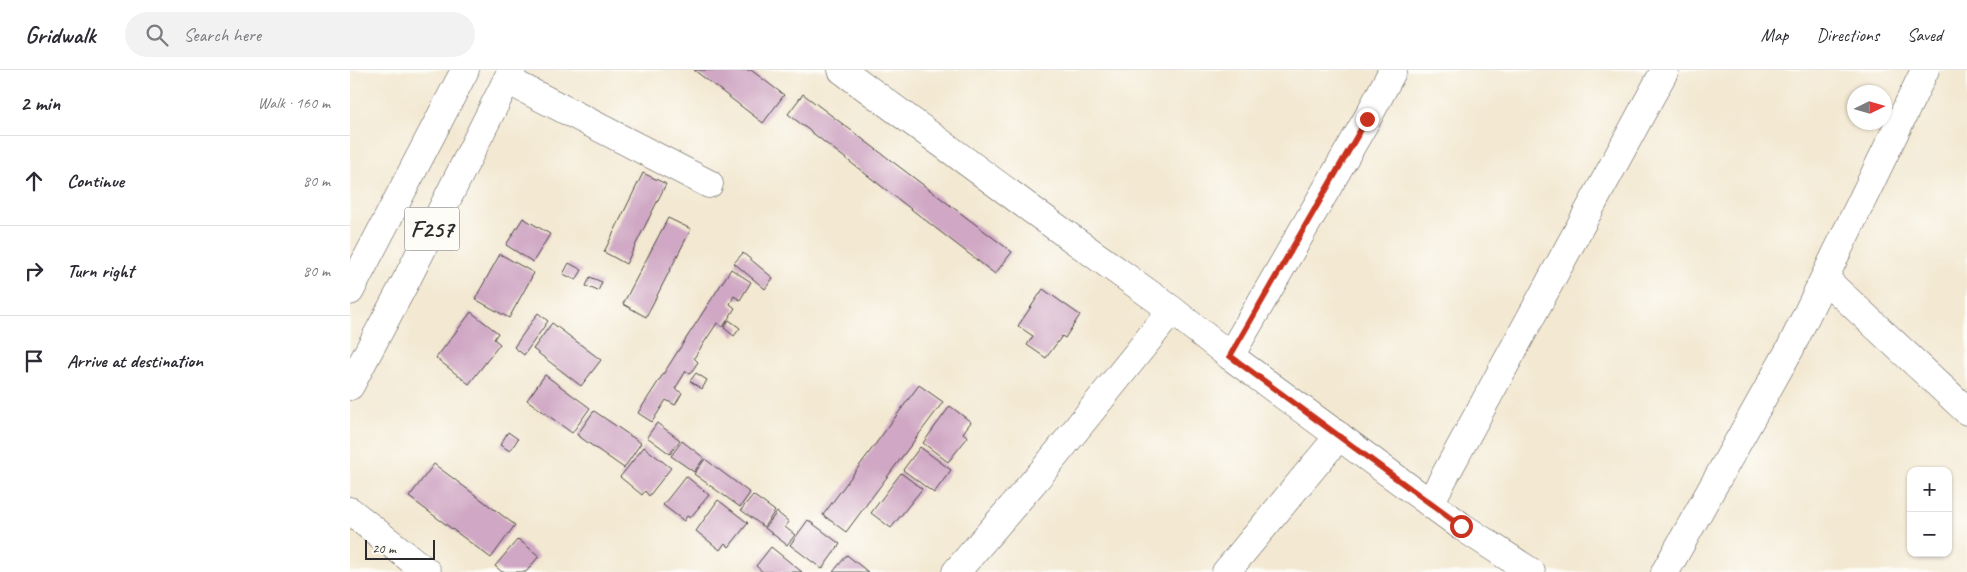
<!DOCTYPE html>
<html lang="en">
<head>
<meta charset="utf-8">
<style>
  body { margin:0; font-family:Caveat,sans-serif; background:#f2f2f3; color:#2b2b33 }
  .controls { position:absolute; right:15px; bottom:15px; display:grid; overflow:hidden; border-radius:10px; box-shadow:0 1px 4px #0004 }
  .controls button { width:45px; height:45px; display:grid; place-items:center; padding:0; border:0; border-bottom:1px solid #e1e1e2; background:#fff; color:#2b2b33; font:25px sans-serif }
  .compass { position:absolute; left:1497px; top:15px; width:45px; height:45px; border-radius:50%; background:#fff; box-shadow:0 1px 4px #0004; rotate:85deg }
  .scale { position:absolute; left:15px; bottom:12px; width:70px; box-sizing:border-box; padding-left:5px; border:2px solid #2b2b2b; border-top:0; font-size:14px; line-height:18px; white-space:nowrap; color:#2b2b2b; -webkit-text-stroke:4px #fdfcf7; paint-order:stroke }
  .stop { position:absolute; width:15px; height:15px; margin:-11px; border:4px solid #c8321e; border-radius:50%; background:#fff }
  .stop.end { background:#c8321e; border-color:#fff; box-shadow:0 1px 5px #0008 }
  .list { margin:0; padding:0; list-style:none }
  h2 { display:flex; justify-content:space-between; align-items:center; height:65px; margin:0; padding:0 20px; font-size:21px }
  h2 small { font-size:16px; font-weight:400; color:#7c7c81 }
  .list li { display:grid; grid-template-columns:32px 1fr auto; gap:15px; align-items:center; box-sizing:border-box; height:90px; padding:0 20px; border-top:1px solid #e1e1e2 }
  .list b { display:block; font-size:19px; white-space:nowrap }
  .list em { font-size:16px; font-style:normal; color:#7c7c81 }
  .icon { flex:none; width:28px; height:28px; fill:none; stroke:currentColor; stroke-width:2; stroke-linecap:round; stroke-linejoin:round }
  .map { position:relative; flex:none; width:1617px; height:502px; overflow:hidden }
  header { display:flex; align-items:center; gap:30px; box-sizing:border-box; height:70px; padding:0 25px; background:#fff; border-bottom:1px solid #e1e1e2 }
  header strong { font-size:24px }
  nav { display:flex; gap:28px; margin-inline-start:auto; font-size:18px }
  .search { width:350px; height:45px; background:#f2f2f3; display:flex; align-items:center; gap:12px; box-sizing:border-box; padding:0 18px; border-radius:28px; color:#7c7c81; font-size:19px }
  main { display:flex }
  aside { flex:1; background:#fff }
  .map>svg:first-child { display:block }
  .building { fill:#d0a8c5 }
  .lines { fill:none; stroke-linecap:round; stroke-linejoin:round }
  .minor-casing { stroke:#494744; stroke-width:29 }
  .major-casing { stroke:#494744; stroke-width:29 }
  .minor { stroke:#fff; stroke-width:28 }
  .major { stroke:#fff; stroke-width:28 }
  .route { stroke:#c8321e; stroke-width:6 }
  .labels { text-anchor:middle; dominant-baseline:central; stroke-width:5; stroke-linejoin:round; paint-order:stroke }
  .shield { fill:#fdfcf7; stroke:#6a6a68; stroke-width:1 }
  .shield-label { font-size:24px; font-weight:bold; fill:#2b2b2b }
</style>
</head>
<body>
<header>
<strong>Gridwalk</strong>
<div class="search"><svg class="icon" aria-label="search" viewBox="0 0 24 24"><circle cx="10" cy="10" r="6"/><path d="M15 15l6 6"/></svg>Search here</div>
<nav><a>Map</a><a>Directions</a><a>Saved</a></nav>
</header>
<main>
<aside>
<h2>2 min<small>Walk · 160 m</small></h2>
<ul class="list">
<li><svg class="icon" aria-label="ahead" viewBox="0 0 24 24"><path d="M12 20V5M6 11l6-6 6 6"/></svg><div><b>Continue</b></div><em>80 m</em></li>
<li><svg class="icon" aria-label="right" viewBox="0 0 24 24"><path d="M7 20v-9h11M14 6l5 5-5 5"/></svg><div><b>Turn right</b></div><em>80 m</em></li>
<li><svg class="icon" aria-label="arrive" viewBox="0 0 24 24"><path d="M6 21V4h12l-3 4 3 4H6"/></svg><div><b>Arrive at destination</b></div></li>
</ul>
</aside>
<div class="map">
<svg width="1617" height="502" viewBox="0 0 1617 502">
  <rect width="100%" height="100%" fill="#fdfcf7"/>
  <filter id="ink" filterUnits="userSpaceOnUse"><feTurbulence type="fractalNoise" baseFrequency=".02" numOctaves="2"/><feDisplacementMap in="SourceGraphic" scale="10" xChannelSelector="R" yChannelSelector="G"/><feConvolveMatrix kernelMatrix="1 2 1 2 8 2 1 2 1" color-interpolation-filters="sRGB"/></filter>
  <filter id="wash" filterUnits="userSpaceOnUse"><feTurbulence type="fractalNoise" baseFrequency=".0096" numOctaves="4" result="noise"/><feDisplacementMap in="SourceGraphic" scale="20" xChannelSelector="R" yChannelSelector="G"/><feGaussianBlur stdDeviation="1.12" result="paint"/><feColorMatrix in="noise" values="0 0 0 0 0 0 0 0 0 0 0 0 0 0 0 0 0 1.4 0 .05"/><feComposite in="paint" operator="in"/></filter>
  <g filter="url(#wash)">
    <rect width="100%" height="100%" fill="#f3e8d1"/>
    <g id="blocks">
      <g class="building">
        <polygon points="344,0 401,0 434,25 413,53"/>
        <polygon points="453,24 662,182 645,204 438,44"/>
        <polygon points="293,103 316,114 276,194 254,182"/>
        <polygon points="173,148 200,164 183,192 156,175"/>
        <polygon points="318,148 341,159 296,247 273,234"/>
        <polygon points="393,183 423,208 415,219 384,193"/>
        <polygon points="150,184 184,203 159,248 125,229"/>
        <polygon points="219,193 232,200 226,210 213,204"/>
        <polygon points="381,199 401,212 390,230 384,226 380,234 385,238 373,257 367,253 344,288 348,292 340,304 336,301 325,319 332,323 325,335 316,330 302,352 288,343"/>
        <polygon points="240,207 252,212 248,221 236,216"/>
        <polygon points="693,219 730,245 715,268 712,266 696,288 677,275 683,266 668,256"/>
        <polygon points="121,242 148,263 144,269 150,274 119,314 86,288"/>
        <polygon points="188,243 198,251 174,285 164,277"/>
        <polygon points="379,250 390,258 384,266 374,258"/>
        <polygon points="202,253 251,290 231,316 183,279"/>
        <polygon points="346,303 357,310 352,319 340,311"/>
        <polygon points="195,305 240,338 222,363 177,330"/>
        <polygon points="569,315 593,332 496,462 473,445"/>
        <polygon points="600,336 621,352 613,363 618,367 598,392 573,373"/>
        <polygon points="244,341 291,373 274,398 227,365"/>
        <polygon points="307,353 330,370 320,384 297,367"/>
        <polygon points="158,362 168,369 160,381 150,375"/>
        <polygon points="332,371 354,388 344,402 321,386"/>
        <polygon points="294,377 321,398 299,426 295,421 292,425 270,407"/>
        <polygon points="570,377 601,400 584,423 553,400"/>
        <polygon points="355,389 400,423 390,437 344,404"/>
        <polygon points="84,394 165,455 141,488 59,427"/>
        <polygon points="551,403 572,419 541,458 521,443"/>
        <polygon points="336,406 359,425 340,448 337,446 334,451 313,435"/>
        <polygon points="403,425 425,441 414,457 391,440"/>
        <polygon points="368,430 398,453 379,477 375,473 370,480 346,461"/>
        <polygon points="427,442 439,452 435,457 445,465 437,475 415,458"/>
        <polygon points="458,450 490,474 472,499 440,475"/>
        <polygon points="168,469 189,486 176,502 152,502 145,496"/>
        <polygon points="421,477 452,502 413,502 406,496"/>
        <polygon points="497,485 518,502 483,502"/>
      </g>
    </g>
  </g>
  <g filter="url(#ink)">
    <use href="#blocks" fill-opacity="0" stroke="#494744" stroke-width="1"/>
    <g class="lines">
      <defs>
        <g id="minor">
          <polyline points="492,0 685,142 822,240 880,286 1111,456 1181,502"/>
          <polyline points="157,10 359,114"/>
          <polyline points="1475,209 1617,341"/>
          <polyline points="880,286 1017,49 1043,0"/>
          <polyline points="1080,433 1315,0"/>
          <polyline points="0,441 77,502"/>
          <polyline points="606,502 692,402 822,240"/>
          <polyline points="876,502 989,366"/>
          <polyline points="1315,502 1440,279 1575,0"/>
        </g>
        <g id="major">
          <polyline points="0,221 115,0"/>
          <polyline points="0,316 58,207 162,0"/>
        </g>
      </defs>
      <use href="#minor" class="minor-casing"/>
      <use href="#major" class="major-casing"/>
      <use href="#minor" class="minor"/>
      <use href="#major" class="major"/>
    </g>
  </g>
  <g class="lines" filter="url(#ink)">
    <polyline class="route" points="1017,49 880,286 1111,456"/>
  </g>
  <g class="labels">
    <rect class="shield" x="54.5" y="137.5" width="55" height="43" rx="4"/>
    <g class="shield-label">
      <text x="82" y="159">F257</text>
    </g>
  </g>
</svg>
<div class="controls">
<button>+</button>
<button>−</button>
</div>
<svg class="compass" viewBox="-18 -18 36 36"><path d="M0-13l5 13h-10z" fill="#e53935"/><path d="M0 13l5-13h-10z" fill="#7c7c81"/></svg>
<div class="scale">20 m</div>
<div class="stop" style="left:1111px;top:456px"></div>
<div class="stop end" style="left:1017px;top:49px"></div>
</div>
</main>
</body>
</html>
